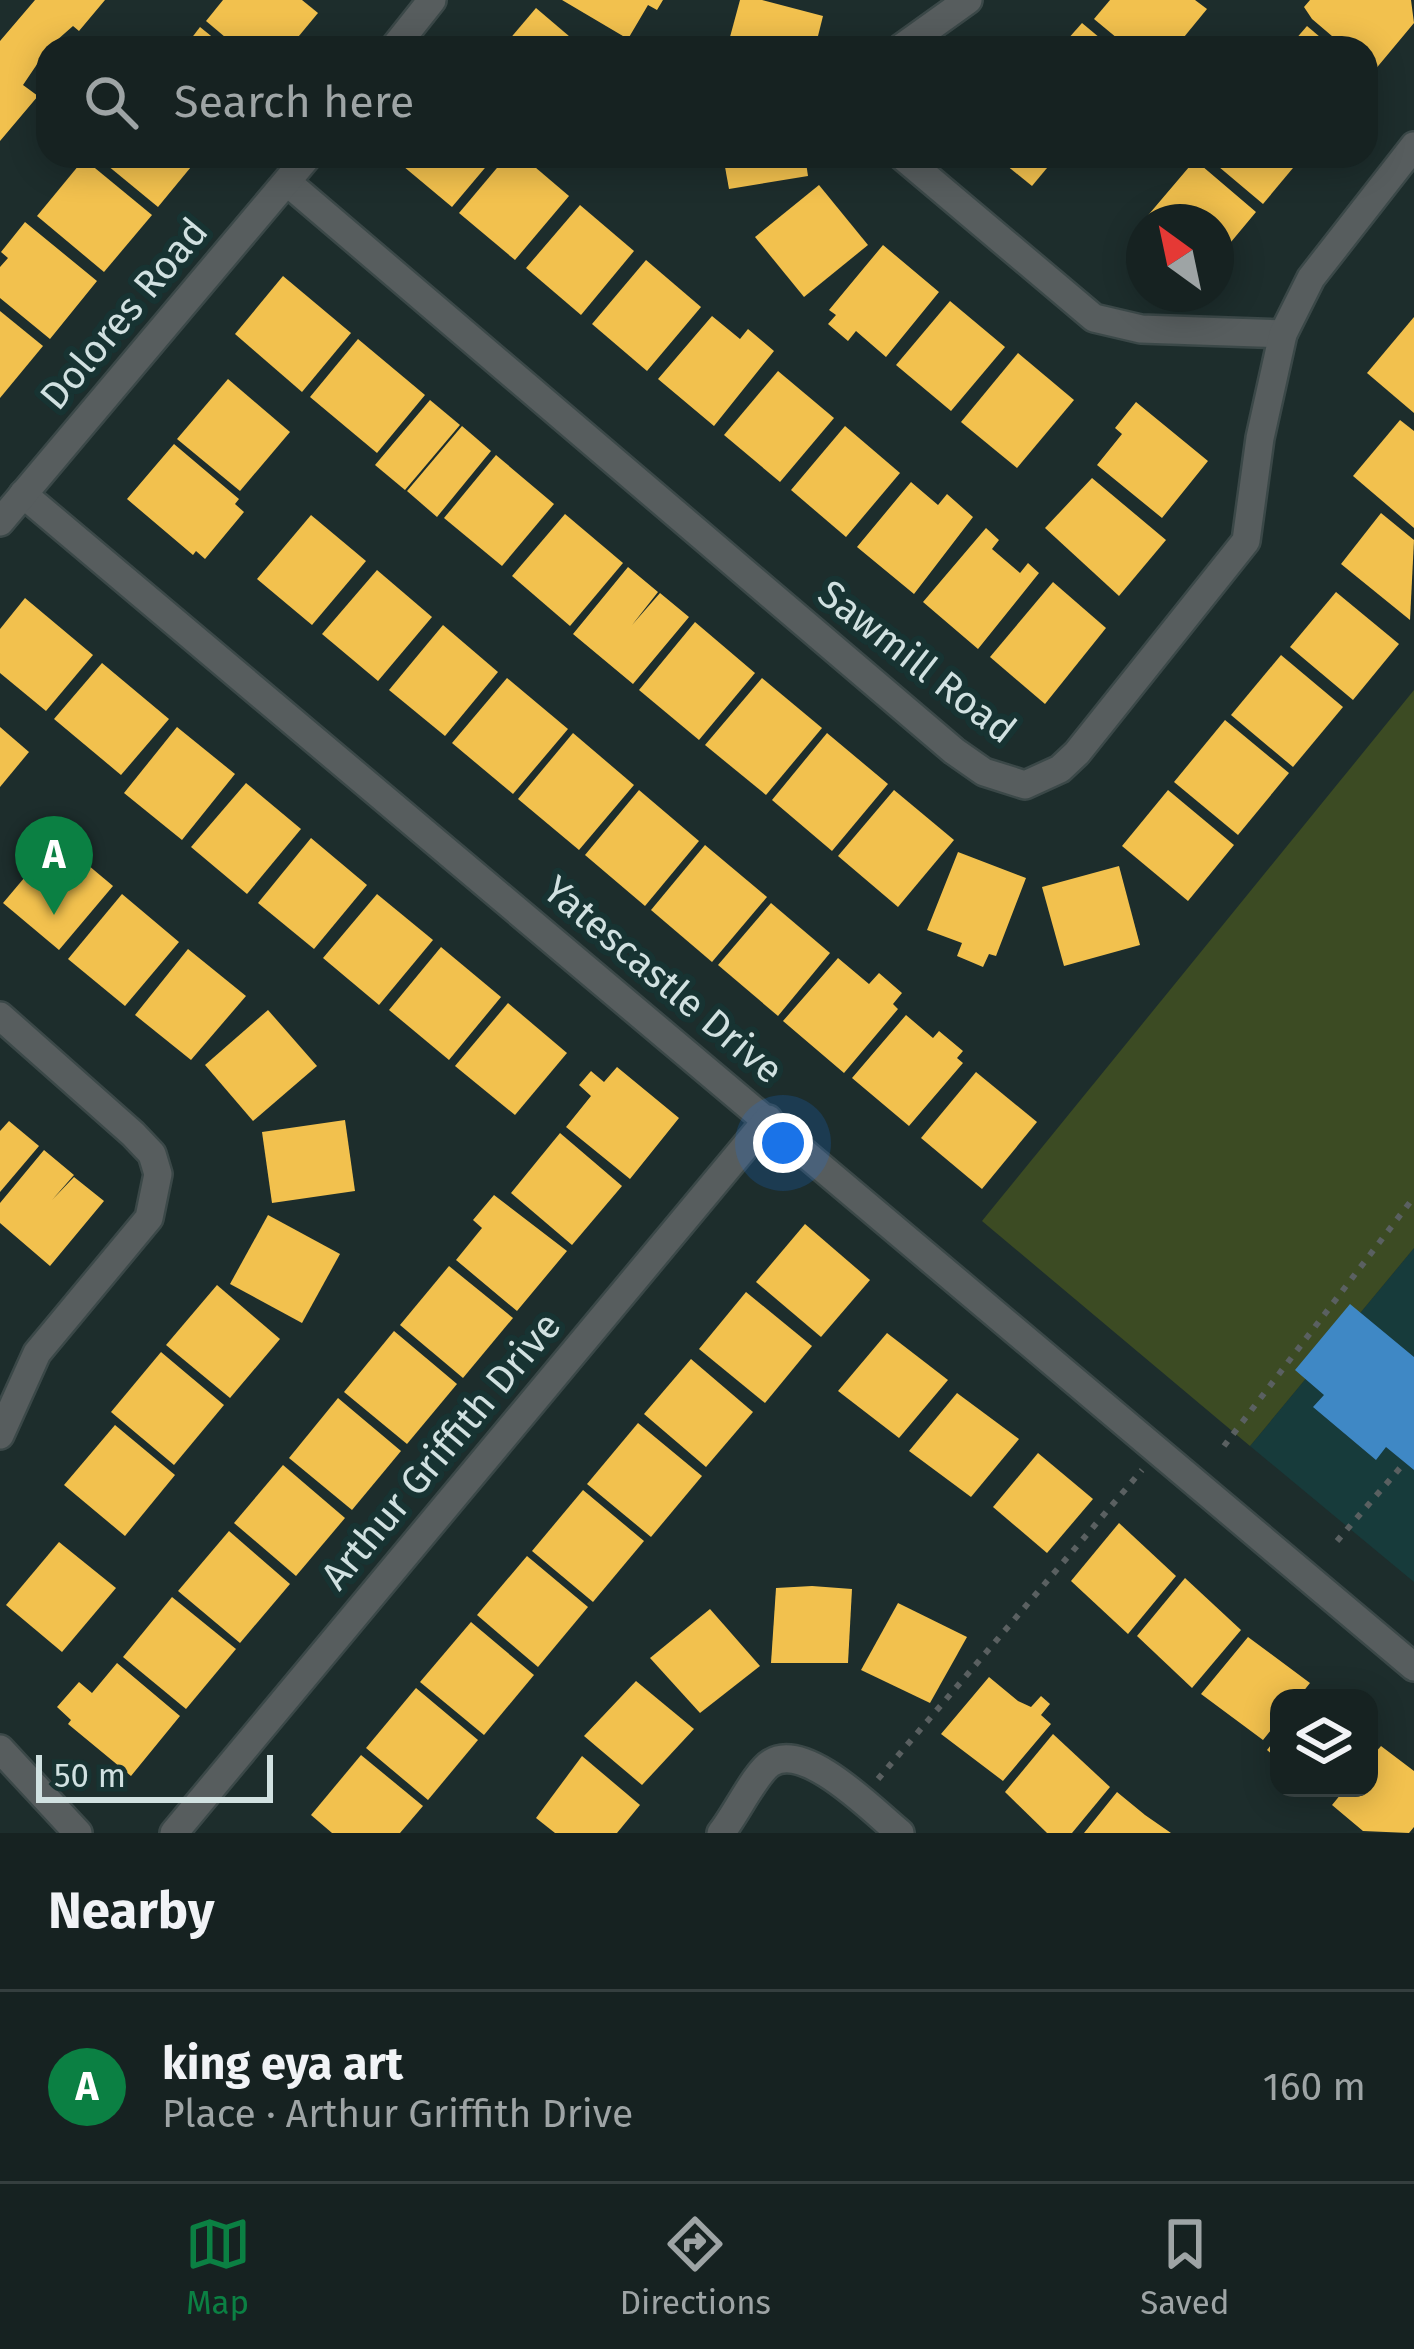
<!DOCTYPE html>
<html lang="en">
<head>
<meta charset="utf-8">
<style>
  body { margin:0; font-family:"Fira Sans",sans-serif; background:#232f2e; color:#f1f3f6 }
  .controls { position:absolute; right:36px; bottom:36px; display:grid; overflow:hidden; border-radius:24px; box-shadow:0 6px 30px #0003 }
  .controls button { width:108px; height:108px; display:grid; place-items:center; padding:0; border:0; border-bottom:3px solid #353f3f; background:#162221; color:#f1f3f6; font:60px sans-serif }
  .compass { position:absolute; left:1126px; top:204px; width:108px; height:108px; border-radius:50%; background:#162221; box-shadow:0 6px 30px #0003; rotate:327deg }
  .scale { position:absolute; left:36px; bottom:30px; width:237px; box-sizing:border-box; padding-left:12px; border:6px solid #d1e1e1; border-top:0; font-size:33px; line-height:42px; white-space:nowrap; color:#d1e1e1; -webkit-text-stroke:9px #173332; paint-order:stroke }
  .you { position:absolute; left:783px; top:1143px; width:42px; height:42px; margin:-30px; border:9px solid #fff; border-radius:50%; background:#1a73e8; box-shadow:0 0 0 18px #1a73e833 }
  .badge { display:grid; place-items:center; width:78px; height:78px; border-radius:50%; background:#0b8043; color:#fff; font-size:39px; font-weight:700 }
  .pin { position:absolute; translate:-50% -99px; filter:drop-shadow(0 3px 6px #0008) }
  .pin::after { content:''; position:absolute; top:63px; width:42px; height:36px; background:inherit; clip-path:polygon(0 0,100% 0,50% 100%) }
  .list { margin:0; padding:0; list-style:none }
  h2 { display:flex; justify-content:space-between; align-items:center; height:156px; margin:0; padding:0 48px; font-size:51px }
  h2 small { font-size:39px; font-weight:400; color:#9ea4a5 }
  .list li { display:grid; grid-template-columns:78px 1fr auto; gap:36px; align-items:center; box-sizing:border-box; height:192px; padding:0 48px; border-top:3px solid #353f3f }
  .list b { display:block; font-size:45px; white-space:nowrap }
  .list p { margin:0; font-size:39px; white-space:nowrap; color:#9ea4a5 }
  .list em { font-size:39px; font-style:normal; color:#9ea4a5 }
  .icon { flex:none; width:66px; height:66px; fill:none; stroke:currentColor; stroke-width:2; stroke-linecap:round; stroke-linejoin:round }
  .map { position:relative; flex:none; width:1414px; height:1833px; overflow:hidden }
  .search { position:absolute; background:#162221; box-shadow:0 6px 30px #0003; left:36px; right:36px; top:36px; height:132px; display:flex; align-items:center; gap:30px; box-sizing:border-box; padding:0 42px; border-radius:36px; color:#9ea4a5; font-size:45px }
  .sheet { height:348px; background:#162221 }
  nav { display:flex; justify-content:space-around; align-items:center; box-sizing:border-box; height:168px; border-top:3px solid #353f3f; background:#162221; font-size:33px; color:#9ea4a5 }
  nav a { display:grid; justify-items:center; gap:6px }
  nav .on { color:#0b8043 }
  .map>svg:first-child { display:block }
  .built { fill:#173b3b }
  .green { fill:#3c4b23 }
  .homes { fill:#f2c14e }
  .schools { fill:#3f88c5 }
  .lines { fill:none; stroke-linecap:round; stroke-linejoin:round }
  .minor-casing { stroke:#3b4848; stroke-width:32 }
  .path { stroke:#5a6061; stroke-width:6; stroke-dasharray:6 9; stroke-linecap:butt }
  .minor { stroke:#575d5e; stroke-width:27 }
  .labels { text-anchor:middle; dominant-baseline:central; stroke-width:12; stroke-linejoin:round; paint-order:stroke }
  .street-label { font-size:39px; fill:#d1e1e1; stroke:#173332 }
</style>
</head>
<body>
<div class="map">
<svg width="1414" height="1833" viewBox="0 0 1414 1833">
  <rect width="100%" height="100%" fill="#1d2d2c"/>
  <polygon class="built" points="1414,1248 1414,1582 1250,1446"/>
  <polygon class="green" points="1414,690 1414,1248 1250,1446 982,1221"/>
  <g class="homes">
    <polygon points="35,0 105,0 79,31 73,26 48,48 23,85 38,96 0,141 0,41"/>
    <polygon points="223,0 302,0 318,13 289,48 238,48 206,21"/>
    <polygon points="562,0 663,0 657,10 648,5 628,39"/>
    <polygon points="740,0 762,0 823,16 815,48 727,48"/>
    <polygon points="1110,0 1195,0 1207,9 1175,48 1129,48 1094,19"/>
    <polygon points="1310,0 1411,0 1414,23 1374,71 1366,65 1366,48 1346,48 1312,19 1304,7"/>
    <polygon points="536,8 583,48 502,48"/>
    <polygon points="1082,23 1112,48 1060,48"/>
    <polygon points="1307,26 1333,48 1288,48"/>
    <polygon points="200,27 226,48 184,48"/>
    <polygon points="96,156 200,156 158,207"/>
    <polygon points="391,156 495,156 452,207"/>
    <polygon points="507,156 522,156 569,196 515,260 459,213"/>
    <polygon points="723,156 805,156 808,176 729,189"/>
    <polygon points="995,156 1057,156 1032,186"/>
    <polygon points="1206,156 1303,156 1263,204"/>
    <polygon points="84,159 152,215 104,272 37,216"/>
    <polygon points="1195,160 1256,212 1216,260 1216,222 1144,220"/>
    <polygon points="819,185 868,245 804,297 755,237"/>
    <polygon points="580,205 634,251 581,315 526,268"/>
    <polygon points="25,222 97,281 50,339 0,298 0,267 8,258 1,252"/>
    <polygon points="883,245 939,292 886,357 856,331 848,341 828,324 836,315 829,310"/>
    <polygon points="646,260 701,307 647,371 592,324"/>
    <polygon points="283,276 351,333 302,392 235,334"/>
    <polygon points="950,301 1005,347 951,411 896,365"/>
    <polygon points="0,311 43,346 0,398"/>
    <polygon points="712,316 740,339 748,329 774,351 714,426 658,379"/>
    <polygon points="1414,317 1414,413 1367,373"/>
    <polygon points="358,339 425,395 377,453 310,397"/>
    <polygon points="1018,353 1074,400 1017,468 961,422"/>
    <polygon points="778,371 834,418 780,482 724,435"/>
    <polygon points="228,379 290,432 240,491 177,439"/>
    <polygon points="430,400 460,425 405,490 375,465"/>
    <polygon points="1136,402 1208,461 1162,518 1097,465 1122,434 1115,428"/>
    <polygon points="1400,420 1414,431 1414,528 1353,476"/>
    <polygon points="462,426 491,451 437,517 407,491"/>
    <polygon points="845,426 900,473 846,537 791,490"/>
    <polygon points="174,444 239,499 235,504 244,512 205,559 196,551 193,555 127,499"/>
    <polygon points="496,455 554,504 502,566 444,518"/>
    <polygon points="1092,478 1166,540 1119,596 1045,528"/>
    <polygon points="911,482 938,505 947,494 973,517 914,594 857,547"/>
    <polygon points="1381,513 1414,540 1410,620 1341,564"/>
    <polygon points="565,514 623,563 570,626 512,576"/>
    <polygon points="311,515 366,561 312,625 257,579"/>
    <polygon points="986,528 999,540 992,549 1020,573 1028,563 1039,573 978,649 923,602"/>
    <polygon points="628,567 658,592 632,625 660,593 689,617 633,684 573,634"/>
    <polygon points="377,570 432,617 378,681 322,634"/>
    <polygon points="1053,582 1106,628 1045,704 990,657"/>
    <polygon points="1336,592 1399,644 1353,700 1290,647"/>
    <polygon points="25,598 93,655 46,711 0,673 0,629"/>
    <polygon points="695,622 755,673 699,740 639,690"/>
    <polygon points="443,625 498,672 445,736 389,690"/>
    <polygon points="1281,655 1343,707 1293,767 1231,715"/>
    <polygon points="102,663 169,719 121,775 54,719"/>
    <polygon points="507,678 568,729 513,794 452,743"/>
    <polygon points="762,678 822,728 766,795 705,745"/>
    <polygon points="1225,720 1289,773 1238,835 1174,782"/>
    <polygon points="0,727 29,752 0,787"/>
    <polygon points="177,727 235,774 182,840 124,793"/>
    <polygon points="573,733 634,785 579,850 518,799"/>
    <polygon points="827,733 888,784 832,851 772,800"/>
    <polygon points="246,783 301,829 247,894 191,847"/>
    <polygon points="639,790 699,841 645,906 585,855"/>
    <polygon points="894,790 954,840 898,907 838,856"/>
    <polygon points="1168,790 1234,845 1188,901 1122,846"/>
    <polygon points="311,838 367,885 314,949 258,903"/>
    <polygon points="57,839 113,886 59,950 3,903"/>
    <polygon points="705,845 767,897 712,962 651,910"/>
    <polygon points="958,852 1026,878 996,956 989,954 983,967 957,956 962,943 927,930"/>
    <polygon points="1119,866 1140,945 1064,966 1042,887"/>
    <polygon points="122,894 179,942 125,1006 68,959"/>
    <polygon points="377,894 433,940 379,1005 323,958"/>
    <polygon points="771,903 830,953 778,1016 718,965"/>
    <polygon points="441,947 501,997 449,1060 389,1010"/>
    <polygon points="188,949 246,996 191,1060 135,1015"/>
    <polygon points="838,958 869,984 879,973 902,993 893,1004 898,1009 844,1073 783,1021"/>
    <polygon points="508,1003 567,1053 515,1115 455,1066"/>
    <polygon points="268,1010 317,1066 253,1121 205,1065"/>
    <polygon points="906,1015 933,1038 939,1031 963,1051 957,1058 963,1063 909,1126 852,1078"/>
    <polygon points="617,1067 679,1118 630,1179 566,1127 591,1096 579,1085 591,1071 604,1082"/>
    <polygon points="976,1072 1037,1122 982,1189 921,1138"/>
    <polygon points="345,1120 355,1191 272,1203 262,1132"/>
    <polygon points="9,1121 39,1146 0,1192 0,1131"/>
    <polygon points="560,1133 622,1186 572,1245 511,1193"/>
    <polygon points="44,1150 74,1175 52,1200 74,1177 104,1201 50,1266 0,1223 0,1203"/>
    <polygon points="494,1195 567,1251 517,1311 456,1260 482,1228 473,1220"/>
    <polygon points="268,1215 340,1254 302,1323 230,1284"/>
    <polygon points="805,1224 870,1280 821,1337 756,1282"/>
    <polygon points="449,1266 513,1318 463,1378 400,1325"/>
    <polygon points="217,1285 280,1339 230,1398 166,1345"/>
    <polygon points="746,1292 812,1346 765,1403 699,1349"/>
    <polygon points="394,1331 457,1384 407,1444 344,1392"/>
    <polygon points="887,1333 948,1380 899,1438 838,1391"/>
    <polygon points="161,1352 224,1405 174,1465 111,1412"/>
    <polygon points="691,1359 753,1412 706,1467 644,1414"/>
    <polygon points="957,1393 1019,1439 971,1497 909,1451"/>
    <polygon points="338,1398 401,1451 352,1510 289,1458"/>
    <polygon points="638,1423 702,1476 651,1537 587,1484"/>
    <polygon points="115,1425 175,1475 125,1536 64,1485"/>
    <polygon points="1038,1453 1093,1499 1047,1553 993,1507"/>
    <polygon points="283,1465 345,1518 296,1576 234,1523"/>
    <polygon points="583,1490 644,1541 593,1602 532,1551"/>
    <polygon points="1119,1523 1176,1576 1128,1634 1071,1581"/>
    <polygon points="229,1531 290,1584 240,1643 178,1591"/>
    <polygon points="59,1542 116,1588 62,1652 6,1605"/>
    <polygon points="527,1556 588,1607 538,1667 477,1615"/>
    <polygon points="1185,1578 1241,1630 1192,1688 1137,1636"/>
    <polygon points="812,1586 852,1589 848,1663 771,1663 776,1588"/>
    <polygon points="172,1597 236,1649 186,1709 123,1657"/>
    <polygon points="898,1603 967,1637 930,1703 861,1670"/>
    <polygon points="710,1609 760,1666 700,1713 650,1658"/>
    <polygon points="471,1622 534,1675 484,1735 420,1682"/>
    <polygon points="1248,1637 1310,1683 1298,1698 1279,1698 1279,1720 1263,1740 1201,1694"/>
    <polygon points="117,1663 180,1716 131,1776 68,1724 71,1720 57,1707 79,1682 92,1693"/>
    <polygon points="989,1677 1018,1701 1031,1707 1041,1696 1050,1704 1041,1715 1051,1724 1003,1781 941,1734"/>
    <polygon points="636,1681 694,1729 642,1785 584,1736"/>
    <polygon points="416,1688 478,1740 428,1800 366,1748"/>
    <polygon points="1053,1734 1110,1787 1072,1833 1047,1833 1005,1792"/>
    <polygon points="1279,1735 1279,1760 1267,1750"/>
    <polygon points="1381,1746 1414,1771 1414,1827 1409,1833 1363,1831 1332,1805 1346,1788 1369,1788 1369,1760"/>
    <polygon points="361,1755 423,1806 400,1833 332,1833 311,1815"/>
    <polygon points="582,1756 640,1805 617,1833 555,1833 536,1818"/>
    <polygon points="1117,1792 1145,1815 1171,1833 1084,1833"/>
  </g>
  <polygon class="schools" points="1350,1304 1414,1357 1414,1470 1386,1447 1376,1460 1313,1407 1324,1395 1295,1370"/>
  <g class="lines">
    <defs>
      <g id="minor">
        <polyline points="394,48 432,0"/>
        <polyline points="901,48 968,0"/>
        <polyline points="902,156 1094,318 1141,329 1283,334"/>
        <polyline points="287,182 954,751 984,772 1025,785 1060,769 1077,753 1246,541 1260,438 1283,334 1311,278 1414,146"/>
        <polyline points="23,494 1414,1667"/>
        <polyline points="0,522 308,156"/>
        <polyline points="0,1016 133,1134 152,1154 158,1174 149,1218 37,1353 0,1435"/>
        <polyline points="0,1749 78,1833"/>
        <polyline points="174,1833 768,1119"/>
        <path d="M721,1833c14,-17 35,-61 50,-70 35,-22 103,49 129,70"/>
      </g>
    </defs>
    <use href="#minor" class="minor-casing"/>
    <g class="path">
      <polyline points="1224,1446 1414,1197"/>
      <polyline points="1337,1541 1400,1468"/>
      <polyline points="878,1779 1142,1470"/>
    </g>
    <use href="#minor" class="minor"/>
  </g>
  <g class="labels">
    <g class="street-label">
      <text transform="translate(124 314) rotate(-50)">Dolores Road</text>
      <text transform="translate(917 662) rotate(38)">Sawmill Road</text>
      <text transform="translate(663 980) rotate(40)">Yatescastle Drive</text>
      <text transform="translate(441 1451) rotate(-50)">Arthur Griffith Drive</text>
    </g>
  </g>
</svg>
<div class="controls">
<button><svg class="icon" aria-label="layers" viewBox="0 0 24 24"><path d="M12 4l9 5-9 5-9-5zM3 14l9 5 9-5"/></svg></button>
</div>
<svg class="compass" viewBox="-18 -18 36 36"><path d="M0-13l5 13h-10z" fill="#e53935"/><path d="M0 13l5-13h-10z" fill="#9ea4a5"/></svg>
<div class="scale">50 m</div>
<div class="you"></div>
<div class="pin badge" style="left:54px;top:915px">A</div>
<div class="search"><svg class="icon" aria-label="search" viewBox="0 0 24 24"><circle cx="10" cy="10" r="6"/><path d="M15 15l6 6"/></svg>Search here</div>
</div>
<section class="sheet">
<h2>Nearby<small></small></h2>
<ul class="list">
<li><span class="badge">A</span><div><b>king eya art</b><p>Place · Arthur Griffith Drive</p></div><em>160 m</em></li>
</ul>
</section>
<nav>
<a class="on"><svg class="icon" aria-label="map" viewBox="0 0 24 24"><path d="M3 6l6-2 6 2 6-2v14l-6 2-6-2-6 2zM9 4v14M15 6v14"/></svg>Map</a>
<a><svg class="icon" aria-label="directions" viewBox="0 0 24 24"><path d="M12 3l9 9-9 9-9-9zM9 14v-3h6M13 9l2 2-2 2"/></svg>Directions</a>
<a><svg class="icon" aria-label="saved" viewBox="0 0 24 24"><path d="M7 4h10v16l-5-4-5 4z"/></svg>Saved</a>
</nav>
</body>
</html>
